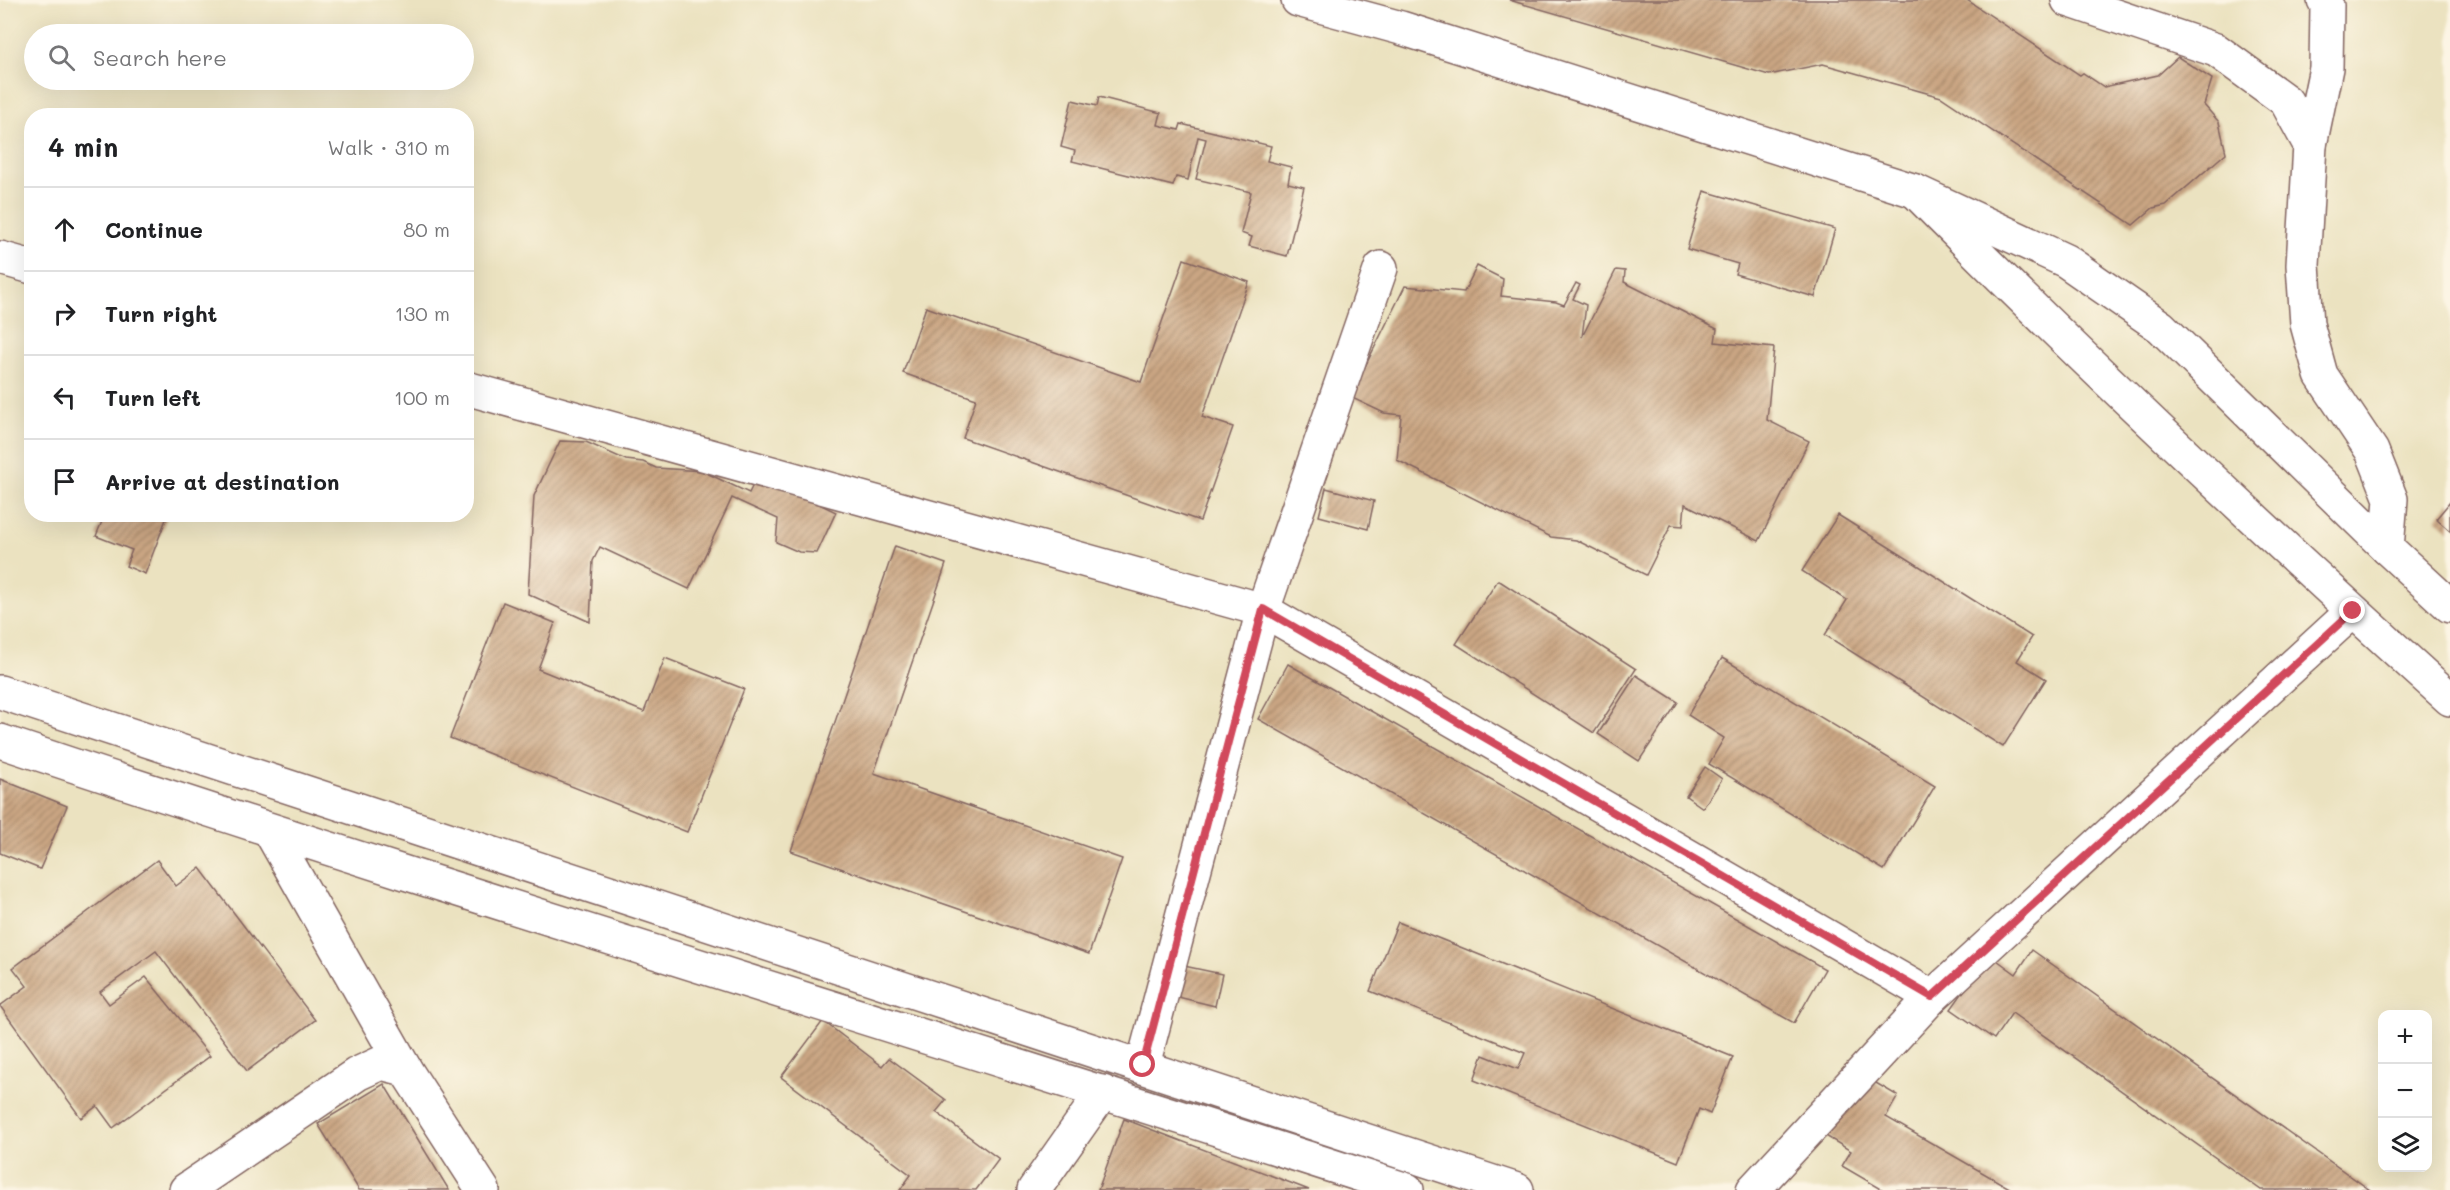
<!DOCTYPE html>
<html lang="en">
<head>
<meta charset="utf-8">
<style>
  body { margin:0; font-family:Mali,sans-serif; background:#f6f6f6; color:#202124 }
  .controls { position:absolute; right:18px; bottom:18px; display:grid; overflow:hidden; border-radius:12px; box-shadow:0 6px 24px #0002 }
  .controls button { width:54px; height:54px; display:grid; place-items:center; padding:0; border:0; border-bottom:2px solid #e0e0e0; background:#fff; color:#202124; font:30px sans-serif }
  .stop { position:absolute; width:18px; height:18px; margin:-14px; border:4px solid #d1495b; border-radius:50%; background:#fff }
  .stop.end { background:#d1495b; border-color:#fff; box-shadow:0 2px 6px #0008 }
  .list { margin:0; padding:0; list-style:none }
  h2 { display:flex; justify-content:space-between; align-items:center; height:78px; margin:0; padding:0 24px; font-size:26px }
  h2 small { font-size:20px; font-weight:400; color:#757577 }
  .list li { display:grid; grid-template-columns:39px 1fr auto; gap:18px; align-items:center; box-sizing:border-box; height:84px; padding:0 24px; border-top:2px solid #e0e0e0 }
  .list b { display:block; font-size:22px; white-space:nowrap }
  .list em { font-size:20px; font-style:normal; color:#757577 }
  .icon { flex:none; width:33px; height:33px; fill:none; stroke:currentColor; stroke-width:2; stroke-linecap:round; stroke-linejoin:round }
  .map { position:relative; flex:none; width:2450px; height:1190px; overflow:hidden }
  .search { position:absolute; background:#fff; box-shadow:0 6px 24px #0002; left:24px; top:24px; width:450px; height:66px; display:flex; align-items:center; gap:15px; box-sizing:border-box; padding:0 21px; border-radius:33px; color:#757577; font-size:22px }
  .panel { position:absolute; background:#fff; box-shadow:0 6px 24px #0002; left:24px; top:108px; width:450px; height:414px; border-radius:24px }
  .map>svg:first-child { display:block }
  .building { fill:url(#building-hatch) }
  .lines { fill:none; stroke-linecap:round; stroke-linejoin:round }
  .minor-casing { stroke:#82635f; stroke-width:36 }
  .minor { stroke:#fff; stroke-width:33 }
  .route { stroke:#d1495b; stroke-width:8 }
</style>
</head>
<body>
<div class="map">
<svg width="2450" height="1190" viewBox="0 0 2450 1190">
  <defs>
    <pattern id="building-hatch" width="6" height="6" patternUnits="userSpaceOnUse" patternTransform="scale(1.5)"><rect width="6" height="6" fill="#caa683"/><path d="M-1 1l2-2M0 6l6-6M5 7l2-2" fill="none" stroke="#a6876b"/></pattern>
  </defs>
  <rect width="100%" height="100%" fill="#fcf5e5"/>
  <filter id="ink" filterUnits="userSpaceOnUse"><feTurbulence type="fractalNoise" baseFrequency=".0167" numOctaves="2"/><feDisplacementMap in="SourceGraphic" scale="12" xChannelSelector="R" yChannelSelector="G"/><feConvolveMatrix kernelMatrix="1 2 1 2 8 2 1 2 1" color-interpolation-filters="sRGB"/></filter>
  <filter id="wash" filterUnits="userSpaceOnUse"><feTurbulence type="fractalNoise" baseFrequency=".008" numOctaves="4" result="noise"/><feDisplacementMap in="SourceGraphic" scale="24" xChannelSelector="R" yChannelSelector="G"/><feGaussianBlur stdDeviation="1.35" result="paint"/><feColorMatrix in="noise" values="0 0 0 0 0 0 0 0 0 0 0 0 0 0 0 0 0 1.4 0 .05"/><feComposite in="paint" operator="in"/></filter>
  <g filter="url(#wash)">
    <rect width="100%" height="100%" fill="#ebe2c0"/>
    <g id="blocks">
      <g class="building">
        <polygon points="1509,0 1967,0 2080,75 2083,73 2104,87 2158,75 2178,57 2212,79 2204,105 2219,122 2226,153 2166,205 2153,208 2133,225 1941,97 1823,64 1769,75"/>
        <polygon points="1099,97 1161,113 1158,125 1179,130 1181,124 1271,146 1267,161 1291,167 1288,183 1304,187 1287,256 1249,246 1252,237 1241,233 1251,192 1196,179 1206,139 1198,137 1188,180 1176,177 1173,186 1072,161 1075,151 1061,147 1072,100 1097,106"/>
        <polygon points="1704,191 1835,229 1815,297 1735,274 1738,264 1687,249"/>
        <polygon points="1184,259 1249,282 1202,417 1233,427 1200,521 963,438 976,399 903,373 926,307 1141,382"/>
        <polygon points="1477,266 1503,279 1501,296 1556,302 1564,305 1576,283 1580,285 1573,299 1586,305 1582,337 1616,270 1625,271 1624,282 1717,329 1715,342 1774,348 1767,420 1809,441 1759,541 1685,504 1683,526 1671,525 1646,575 1576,540 1551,537 1397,460 1401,415 1384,413 1350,397 1405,286 1464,292"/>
        <polygon points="560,441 586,442 626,460 643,462 656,468 702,471 749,493 758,475 836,512 817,553 799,552 776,542 778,519 732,498 689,589 600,547 593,561 590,622 528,594 534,496"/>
        <polygon points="1326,488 1374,501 1368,529 1319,516"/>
        <polygon points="2450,502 2450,531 2436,519"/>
        <polygon points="105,514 168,514 145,574 126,566 132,550 96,536"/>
        <polygon points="1838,515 2032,637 2017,661 2046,679 2003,747 1825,635 1847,600 1802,571"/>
        <polygon points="895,546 946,564 874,773 1122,859 1089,954 791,851"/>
        <polygon points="1498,580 1636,669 1594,733 1456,644"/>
        <polygon points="503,602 555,623 538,669 644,712 665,658 744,689 687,832 450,738"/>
        <polygon points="1722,658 1935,786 1884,870 1709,764 1724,738 1688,715"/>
        <polygon points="1288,664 1825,969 1794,1023 1258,719"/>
        <polygon points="1636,675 1678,702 1639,761 1598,734"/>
        <polygon points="1705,767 1722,779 1703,808 1686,796"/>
        <polygon points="0,779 67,806 40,869 0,853"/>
        <polygon points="157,860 176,886 200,868 315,1020 247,1071 156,951 100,992 109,1004 146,977 210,1056 113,1128 97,1106 81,1118 0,1006 27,986 13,968"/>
        <polygon points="1398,922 1733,1057 1710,1114 1699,1109 1678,1162 1474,1080 1483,1055 1518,1069 1525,1053 1370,991"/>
        <polygon points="2032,950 2370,1190 2261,1190 2012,1013 1994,1039 1951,1009 1990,955 2016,974"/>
        <polygon points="1184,966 1222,974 1215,1006 1178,997"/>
        <polygon points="823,1021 882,1066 889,1058 946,1100 936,1112 999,1159 976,1190 900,1190 911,1175 781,1077"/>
        <polygon points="1859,1073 1898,1096 1886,1117 2013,1190 1883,1190 1842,1166 1851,1151 1824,1135"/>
        <polygon points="384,1084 449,1190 359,1190 318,1124"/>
        <polygon points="1124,1119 1309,1190 1098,1190"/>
      </g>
    </g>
  </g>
  <g filter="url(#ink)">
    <use href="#blocks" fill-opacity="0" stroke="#82635f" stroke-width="1.5"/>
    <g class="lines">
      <defs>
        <g id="minor">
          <polyline points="1298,0 1401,28 1915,191"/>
          <polyline points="2068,0 2216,50 2286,101 2310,145 2303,265 2307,324 2321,375 2372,451 2391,499 2387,548"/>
          <polyline points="2310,145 2326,68 2327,5 2324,0"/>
          <polyline points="0,258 32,267"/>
          <polyline points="466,388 1263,610 1932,997"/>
          <path d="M2450,606l-63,-58 -226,-221 -95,-66 -151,-70c173,175 353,343 535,508"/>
          <polyline points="0,692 1517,1190"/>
          <path d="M0,741c467,156 938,297 1407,449"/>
          <polyline points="270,831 405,1069"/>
          <polyline points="1143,1065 1263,610 1381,268"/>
          <polyline points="186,1190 357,1074 381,1063 405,1069 483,1190"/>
          <polyline points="1034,1190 1103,1092"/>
          <polyline points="1753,1190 1932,997 2353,611"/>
        </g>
      </defs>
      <use href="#minor" class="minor-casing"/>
      <use href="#minor" class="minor"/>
    </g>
  </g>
  <g class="lines" filter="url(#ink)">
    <polyline class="route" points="1143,1065 1263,609 1932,997 2353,611"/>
  </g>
</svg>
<div class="controls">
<button>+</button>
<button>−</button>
<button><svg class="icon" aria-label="layers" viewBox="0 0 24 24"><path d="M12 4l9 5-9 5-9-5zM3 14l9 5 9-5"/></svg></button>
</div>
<div class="stop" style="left:1143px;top:1065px"></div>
<div class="stop end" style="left:2353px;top:611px"></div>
<div class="search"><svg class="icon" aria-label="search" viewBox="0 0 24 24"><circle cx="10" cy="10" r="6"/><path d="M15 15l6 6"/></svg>Search here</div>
<section class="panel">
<h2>4 min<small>Walk · 310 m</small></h2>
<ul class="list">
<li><svg class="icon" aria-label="ahead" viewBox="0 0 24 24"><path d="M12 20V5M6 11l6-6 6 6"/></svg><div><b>Continue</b></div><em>80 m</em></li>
<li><svg class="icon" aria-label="right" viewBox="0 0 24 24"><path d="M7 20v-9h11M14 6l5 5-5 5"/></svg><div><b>Turn right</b></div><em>130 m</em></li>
<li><svg class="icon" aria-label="left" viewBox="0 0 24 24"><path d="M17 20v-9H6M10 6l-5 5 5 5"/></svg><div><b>Turn left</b></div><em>100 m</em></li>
<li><svg class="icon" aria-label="arrive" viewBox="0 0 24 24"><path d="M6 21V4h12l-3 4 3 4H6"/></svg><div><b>Arrive at destination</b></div></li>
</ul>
</section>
</div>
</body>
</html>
